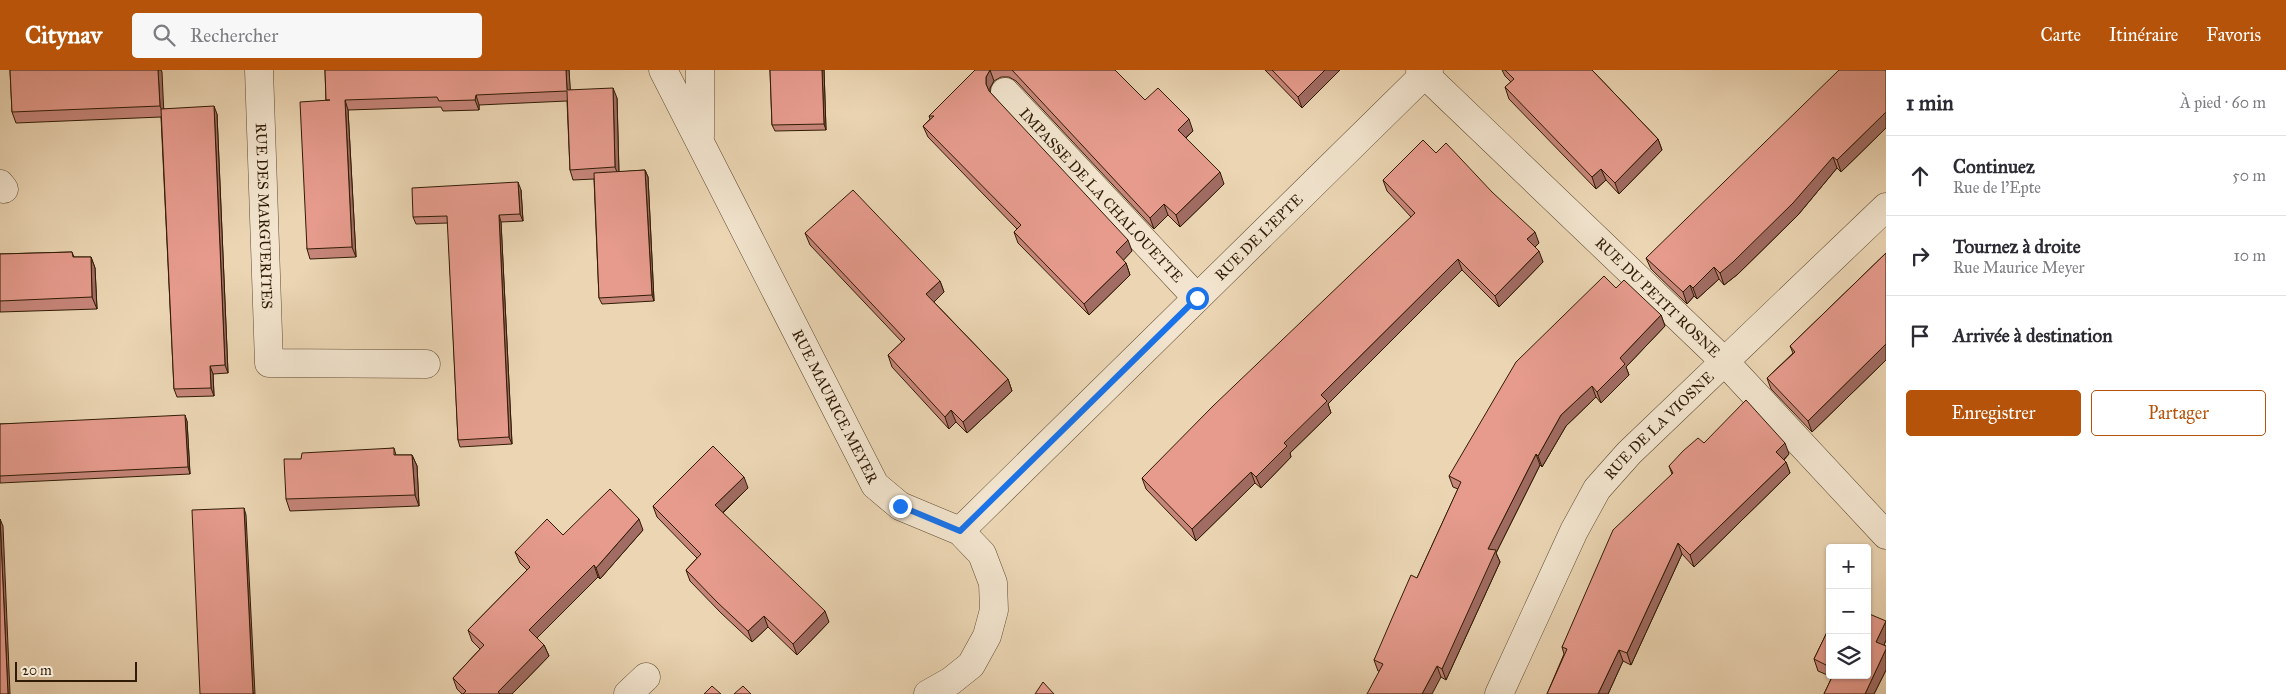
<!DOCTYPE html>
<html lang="fr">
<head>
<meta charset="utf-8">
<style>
  body { margin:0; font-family:"IM FELL Great Primer",serif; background:#f7f7f7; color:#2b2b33 }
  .controls { position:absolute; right:15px; bottom:15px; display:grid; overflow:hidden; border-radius:5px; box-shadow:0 1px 4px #0004 }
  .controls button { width:45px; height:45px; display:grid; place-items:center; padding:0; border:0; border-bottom:1px solid #e1e1e2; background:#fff; color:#2b2b33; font:25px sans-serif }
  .scale { position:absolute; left:15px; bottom:12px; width:122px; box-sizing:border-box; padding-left:5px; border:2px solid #301b04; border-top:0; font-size:14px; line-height:18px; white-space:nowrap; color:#301b04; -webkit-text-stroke:4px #f2e4ce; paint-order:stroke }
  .stop { position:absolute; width:15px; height:15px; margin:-11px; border:4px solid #1a73e8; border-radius:50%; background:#fff }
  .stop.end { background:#1a73e8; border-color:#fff; box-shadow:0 1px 5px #0008 }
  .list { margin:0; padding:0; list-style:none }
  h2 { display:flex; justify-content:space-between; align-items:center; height:65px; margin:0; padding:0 20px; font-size:21px }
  h2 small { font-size:16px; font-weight:400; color:#7c7c81 }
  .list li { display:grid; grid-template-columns:32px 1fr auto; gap:15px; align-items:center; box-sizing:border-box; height:80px; padding:0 20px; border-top:1px solid #e1e1e2 }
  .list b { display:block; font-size:19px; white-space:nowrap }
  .list p { margin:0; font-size:16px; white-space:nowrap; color:#7c7c81 }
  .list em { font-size:16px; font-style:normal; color:#7c7c81 }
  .actions { display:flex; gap:10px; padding:15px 20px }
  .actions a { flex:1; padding:11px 0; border:1px solid #b45309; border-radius:5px; text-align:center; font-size:18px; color:#b45309 }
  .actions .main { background:#b45309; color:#fff }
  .icon { flex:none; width:28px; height:28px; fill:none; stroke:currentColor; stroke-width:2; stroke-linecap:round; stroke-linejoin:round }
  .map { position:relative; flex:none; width:1886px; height:624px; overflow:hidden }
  header { display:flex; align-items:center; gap:30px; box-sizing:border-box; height:70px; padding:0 25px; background:#b45309; color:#fff }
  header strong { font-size:24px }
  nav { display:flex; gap:28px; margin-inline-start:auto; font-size:18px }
  .search { width:350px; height:45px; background:#f7f7f7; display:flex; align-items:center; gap:12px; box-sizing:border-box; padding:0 18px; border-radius:5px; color:#7c7c81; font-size:19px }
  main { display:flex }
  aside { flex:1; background:#fff }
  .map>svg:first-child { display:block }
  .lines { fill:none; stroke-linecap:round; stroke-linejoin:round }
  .minor-casing { stroke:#5f4a30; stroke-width:29 }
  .minor { stroke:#f2e4ce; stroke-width:28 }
  .wall { fill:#c68579; stroke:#301b04 }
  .shaded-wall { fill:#a16c63; stroke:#301b04 }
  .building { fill:#e69b8d; stroke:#301b04 }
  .route { stroke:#1a73e8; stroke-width:6 }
  .labels { text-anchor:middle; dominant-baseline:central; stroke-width:4; stroke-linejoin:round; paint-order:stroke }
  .street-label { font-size:15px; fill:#301b04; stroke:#f2e4ce }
</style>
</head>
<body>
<header>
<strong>Citynav</strong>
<div class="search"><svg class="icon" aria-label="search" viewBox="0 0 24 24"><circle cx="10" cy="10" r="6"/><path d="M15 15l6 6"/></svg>Rechercher</div>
<nav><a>Carte</a><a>Itinéraire</a><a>Favoris</a></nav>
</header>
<main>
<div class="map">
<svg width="1886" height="624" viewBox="0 0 1886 624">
  <rect width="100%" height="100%" fill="#ebd5b3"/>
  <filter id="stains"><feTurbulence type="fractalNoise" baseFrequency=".004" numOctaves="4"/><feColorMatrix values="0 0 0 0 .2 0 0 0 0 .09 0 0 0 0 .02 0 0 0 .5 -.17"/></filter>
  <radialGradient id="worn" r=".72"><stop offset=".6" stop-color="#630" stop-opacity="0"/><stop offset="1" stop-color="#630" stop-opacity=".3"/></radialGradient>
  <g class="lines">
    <defs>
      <g id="minor">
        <path id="s1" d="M259,0l10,293 157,1"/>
        <path id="s2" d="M663,0l212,415 25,21 60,25 22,23 11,29 1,27 -7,26 -16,29 -20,16 -23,13"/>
        <polyline points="700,0 700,66"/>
        <path id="s3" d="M1420,0l304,291 162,174"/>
        <path id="s4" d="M1005,22l192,206"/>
        <polyline points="0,114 4,119"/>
        <path id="s5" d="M960,461l469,-461"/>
        <polyline points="628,624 646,607"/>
        <path id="s6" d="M1499,624l75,-163 23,-42 32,-36 257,-246"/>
      </g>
    </defs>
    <use href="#minor" class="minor-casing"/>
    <use href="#minor" class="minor"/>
  </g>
  <g class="wall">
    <polygon points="10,0 161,0 163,39 217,44 228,303 213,304 214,326 177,327 174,319 161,47 16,53 12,42"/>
    <polygon points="325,0 569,0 570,20 617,28 619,102 645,100 648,107 654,231 602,234 599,228 594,109 573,110 570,100 567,31 479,35 479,40 443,41 441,37 348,40 356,187 310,189 307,179 326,30"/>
    <polygon points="770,0 824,0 826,60 775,61 772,55"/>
    <polygon points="975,0 1115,0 1145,30 1193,61 1186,68 1224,114 1180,157 1168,145 1154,159 1016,11 1009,7 1001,7 994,11 990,18 990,22 1132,181 1123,190 1126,193 1130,205 1089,245 1018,173 1014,162 1017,159 928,67 923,56 930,49 929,46"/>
    <polygon points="1265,0 1340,0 1302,38"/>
    <polygon points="1502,0 1592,0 1658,69 1662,80 1619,124 1606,110 1596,119 1509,29 1505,17 1511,12 1505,6"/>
    <polygon points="1886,0 1886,58 1841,102 1837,98 1798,145 1738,204 1724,215 1719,209 1697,229 1694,226 1687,234 1651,199 1646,188"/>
    <polygon points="1436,83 1539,173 1535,177 1543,192 1499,237 1462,200 1328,334 1331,343 1290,383 1291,387 1261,418 1255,413 1196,471 1146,419 1142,408 1411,147 1387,121 1383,110"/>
    <polygon points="521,120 523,151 501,152 512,374 460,377 458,370 448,153 416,154 413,147"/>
    <polygon points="805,163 940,211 944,222 934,232 1008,309 1012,321 967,363 956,352 949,359 892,297 888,285 902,272 810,175"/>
    <polygon points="72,182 74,187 91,187 95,198 97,239 0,242 0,184"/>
    <polygon points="1886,183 1886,290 1812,362 1771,319 1767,308 1793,283 1790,276"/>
    <polygon points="1616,218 1661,245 1665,256 1626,297 1629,305 1601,333 1596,327 1566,356 1542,397 1540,395 1496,483 1500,492 1446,610 1441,607 1378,601 1374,590 1417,508 1458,419 1453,417 1449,406"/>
    <polygon points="187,351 190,404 0,413 0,354"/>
    <polygon points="1704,373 1789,384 1784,390 1786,392 1790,403 1694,497 1682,484 1631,595 1623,591 1608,624 1547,624 1564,584 1562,577 1672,404 1669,396"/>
    <polygon points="394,378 396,385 412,385 417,396 419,436 290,441 286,429 301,389"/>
    <polygon points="748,418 723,443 829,552 797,585 768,557 752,572 721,543 690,511 686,500 697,488 657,447 653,436"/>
    <polygon points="643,460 600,509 598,507 537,568 544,575 549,586 512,624 462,624 457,619 453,608 480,579 472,571 468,560 527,500 520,493 515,482 563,465"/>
    <polygon points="1886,551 1886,570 1884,575 1886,576 1886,600 1874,624 1824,624 1832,607 1818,601 1814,589 1830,556 1830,605 1867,605"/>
  </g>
  <g class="shaded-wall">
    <polygon points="158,0 161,0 162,2 164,46 160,36"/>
    <polygon points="566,0 569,0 571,30 567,20"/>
    <polygon points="822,0 824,0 826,60 824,54"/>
    <polygon points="990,0 994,11 990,18 990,25 986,14 986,7"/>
    <polygon points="1325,0 1340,0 1302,38 1298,27"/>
    <polygon points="613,18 617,28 619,107 615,97"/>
    <polygon points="476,25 479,35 479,40 475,30"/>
    <polygon points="345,30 348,40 356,187 352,177"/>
    <polygon points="214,36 217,44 228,303 225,295"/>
    <polygon points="1886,42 1886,58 1841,102 1837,90"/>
    <polygon points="1189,49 1193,61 1182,71 1178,60"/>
    <polygon points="1658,69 1662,80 1619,124 1615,113"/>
    <polygon points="1833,87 1837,98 1798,145 1738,204 1724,215 1720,203"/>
    <polygon points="1601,99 1606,110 1596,119 1592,107"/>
    <polygon points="645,100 648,107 654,231 652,225"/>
    <polygon points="1220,102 1224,114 1180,157 1176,145"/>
    <polygon points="518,112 521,120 523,151 520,144"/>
    <polygon points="1164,134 1168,145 1154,159 1150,148"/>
    <polygon points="499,145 501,152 512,374 509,367"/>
    <polygon points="1535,162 1539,173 1531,181 1527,169"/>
    <polygon points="1128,170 1132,181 1120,194 1116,182"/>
    <polygon points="1539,181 1543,192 1499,237 1495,226"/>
    <polygon points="91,187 95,198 97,239 92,227"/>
    <polygon points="1458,189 1462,200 1328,334 1331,343 1290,383 1291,387 1261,418 1256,407 1284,373 1321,325"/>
    <polygon points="1126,193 1130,205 1089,245 1084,234"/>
    <polygon points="1714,197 1719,209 1697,229 1693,218"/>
    <polygon points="940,211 944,222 930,236 926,224"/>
    <polygon points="1690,215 1694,226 1687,234 1683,222"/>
    <polygon points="1661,245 1665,256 1626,297 1629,305 1601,333 1597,322 1620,288"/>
    <polygon points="1886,274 1886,290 1812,362 1808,351"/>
    <polygon points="210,296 213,304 214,326 211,318"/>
    <polygon points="1008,309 1012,321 967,363 963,352"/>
    <polygon points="1592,316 1596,327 1566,356 1542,397 1538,386 1561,345"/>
    <polygon points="951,340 956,352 949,359 945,347"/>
    <polygon points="185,345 187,351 190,404 188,397"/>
    <polygon points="1785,373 1789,384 1780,393 1776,382"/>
    <polygon points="1536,384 1540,395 1496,483 1500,492 1446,610 1442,599 1488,479"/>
    <polygon points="412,385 417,396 419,436 415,425"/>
    <polygon points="1786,392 1790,403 1694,497 1690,485"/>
    <polygon points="1251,402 1255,413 1196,471 1192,459"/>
    <polygon points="744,407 748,418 719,446 715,435"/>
    <polygon points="244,438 246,445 255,624 253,624"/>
    <polygon points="0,449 3,456 10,624 8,624"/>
    <polygon points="639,449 643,460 600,509 596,498"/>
    <polygon points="1678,473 1682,484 1631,595 1627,583"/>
    <polygon points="594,495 598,507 533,572 529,560"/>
    <polygon points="825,541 829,552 797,585 793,574"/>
    <polygon points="764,546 768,557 752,572 748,561"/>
    <polygon points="1886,551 1886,570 1880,584 1876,572"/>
    <polygon points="544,575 549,586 512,624 499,624 498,622"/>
    <polygon points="1886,579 1886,600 1874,624 1865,624"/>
    <polygon points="1619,580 1623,591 1608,624 1598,624"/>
    <polygon points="1437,596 1441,607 1432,624 1422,624"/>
  </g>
  <g class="building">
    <polygon points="10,0 158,0 160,36 12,42"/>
    <polygon points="325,0 566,0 567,20 613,18 615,97 570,100 567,21 476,25 475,30 439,31 437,27 345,30 352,177 307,179 300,32 330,30 326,30"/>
    <polygon points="770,0 822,0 824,54 772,55"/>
    <polygon points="975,0 990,0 986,7 986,14 989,21 1128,170 1116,182 1126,193 1084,234 1014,162 1021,155 923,56 934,46 929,46"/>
    <polygon points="1012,0 1115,0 1145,30 1158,18 1189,49 1178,60 1220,102 1176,145 1164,134 1150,148"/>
    <polygon points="1272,0 1325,0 1298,27"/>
    <polygon points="1505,0 1592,0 1658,69 1615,113 1601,99 1592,107 1505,17 1514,9"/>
    <polygon points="1839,0 1886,0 1886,42 1837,90 1833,87 1793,133 1733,192 1720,203 1714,197 1693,218 1690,215 1683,222 1646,188"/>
    <polygon points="214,36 225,295 210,296 211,318 174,319 161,39"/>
    <polygon points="1423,70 1436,83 1446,73 1492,122 1535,162 1527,169 1539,181 1495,226 1458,189 1321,325 1327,331 1284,373 1287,376 1256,407 1251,402 1192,459 1142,408 1213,336 1415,143 1383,110"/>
    <polygon points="645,100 652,225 599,228 594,103"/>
    <polygon points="518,112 520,144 499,145 509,367 458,370 447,146 413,147 412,118"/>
    <polygon points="853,120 940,211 926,224 1008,309 963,352 951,340 945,347 888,285 905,269 805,163"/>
    <polygon points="72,182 73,187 91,187 92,227 0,231 0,184"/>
    <polygon points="1886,183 1886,274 1808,351 1767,308 1795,282 1790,276"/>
    <polygon points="1604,206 1616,218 1624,210 1661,245 1620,288 1625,294 1597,322 1592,316 1561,345 1538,386 1536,384 1488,479 1496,480 1442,599 1437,596 1422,624 1367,624 1383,594 1374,590 1393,546 1411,505 1417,508 1461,412 1449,406 1516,292"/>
    <polygon points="1746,330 1785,373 1776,382 1786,392 1690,485 1678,473 1627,583 1619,580 1598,624 1547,624 1567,579 1562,577 1613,460 1673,403 1669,396 1683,381 1698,368 1704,373"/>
    <polygon points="185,345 188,397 0,406 0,354"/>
    <polygon points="713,376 744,407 715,435 825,541 793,574 764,546 748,561 717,532 686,500 701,484 653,436"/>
    <polygon points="394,378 394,385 412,385 415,425 286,429 284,389 301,389 302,383"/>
    <polygon points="610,419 639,449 596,498 594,495 529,560 544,575 498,622 500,624 463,624 466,621 453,608 484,575 468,560 530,497 515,482 547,449 563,465"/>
    <polygon points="244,438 253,624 200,624 192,440"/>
    <polygon points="0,449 8,624 0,624"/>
    <polygon points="1867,543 1886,551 1876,572 1886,576 1886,579 1865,624 1824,624 1833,605 1867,605"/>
    <polygon points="1830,556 1830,597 1814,589"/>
    <polygon points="1043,612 1054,624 1035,624"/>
    <polygon points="712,616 721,624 704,624"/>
    <polygon points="743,616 751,624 734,624"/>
  </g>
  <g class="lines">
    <polyline class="route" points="900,436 960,461 1197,228"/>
  </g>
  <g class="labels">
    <g class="street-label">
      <text stroke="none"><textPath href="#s4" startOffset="141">IMPASSE DE LA CHALOUETTE</textPath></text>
      <text stroke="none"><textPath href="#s1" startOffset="146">RUE DES MARGUERITES</textPath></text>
      <text stroke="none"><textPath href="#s5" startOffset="419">RUE DE L'EPTE</textPath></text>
      <text stroke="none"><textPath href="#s3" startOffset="329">RUE DU PETIT ROSNE</textPath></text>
      <text stroke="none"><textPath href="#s2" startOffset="378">RUE MAURICE MEYER</textPath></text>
      <text stroke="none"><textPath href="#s6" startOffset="316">RUE DE LA VIOSNE</textPath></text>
    </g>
  </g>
  <rect width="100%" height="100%" filter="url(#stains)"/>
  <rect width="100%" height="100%" fill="url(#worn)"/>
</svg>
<div class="controls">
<button>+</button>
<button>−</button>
<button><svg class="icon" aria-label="layers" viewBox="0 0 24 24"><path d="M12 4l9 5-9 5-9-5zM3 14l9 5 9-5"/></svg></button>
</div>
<div class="scale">20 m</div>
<div class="stop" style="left:1197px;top:228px"></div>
<div class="stop end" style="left:900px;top:436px"></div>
</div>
<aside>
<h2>1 min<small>À pied · 60 m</small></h2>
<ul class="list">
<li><svg class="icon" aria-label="ahead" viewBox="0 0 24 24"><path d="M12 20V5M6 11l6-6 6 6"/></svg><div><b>Continuez</b><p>Rue de l'Epte</p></div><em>50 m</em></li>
<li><svg class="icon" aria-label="right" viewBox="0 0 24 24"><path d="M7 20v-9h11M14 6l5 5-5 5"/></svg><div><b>Tournez à droite</b><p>Rue Maurice Meyer</p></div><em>10 m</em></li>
<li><svg class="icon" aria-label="arrive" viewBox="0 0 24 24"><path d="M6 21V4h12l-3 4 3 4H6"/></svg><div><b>Arrivée à destination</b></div></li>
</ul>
<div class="actions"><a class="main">Enregistrer</a><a>Partager</a></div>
</aside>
</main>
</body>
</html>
